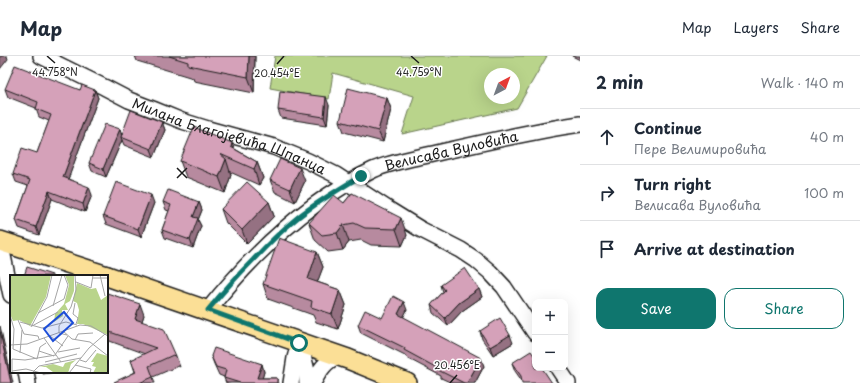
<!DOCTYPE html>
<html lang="en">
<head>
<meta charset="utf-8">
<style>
  body { margin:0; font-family:"Playpen Sans",sans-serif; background:#f6f6f7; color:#1f2937 }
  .controls { position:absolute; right:12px; bottom:12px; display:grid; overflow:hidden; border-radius:8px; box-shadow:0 4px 16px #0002 }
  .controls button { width:36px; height:36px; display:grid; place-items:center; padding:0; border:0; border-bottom:1px solid #e0e1e3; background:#fff; color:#1f2937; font:20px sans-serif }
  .compass { position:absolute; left:484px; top:12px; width:36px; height:36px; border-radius:50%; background:#fff; box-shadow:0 4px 16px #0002; rotate:41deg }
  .stop { position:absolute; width:12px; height:12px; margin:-9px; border:3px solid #0f766e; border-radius:50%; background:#fff }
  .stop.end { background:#0f766e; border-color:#fff; box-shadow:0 1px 4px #0008 }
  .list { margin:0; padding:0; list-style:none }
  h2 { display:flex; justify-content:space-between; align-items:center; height:52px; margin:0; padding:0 16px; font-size:17px }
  h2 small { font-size:13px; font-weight:400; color:#747a83 }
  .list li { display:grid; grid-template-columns:26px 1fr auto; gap:12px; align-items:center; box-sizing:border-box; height:56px; padding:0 16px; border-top:1px solid #e0e1e3 }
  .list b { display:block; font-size:15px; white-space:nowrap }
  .list p { margin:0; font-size:13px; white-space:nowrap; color:#747a83 }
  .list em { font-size:13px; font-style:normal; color:#747a83 }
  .actions { display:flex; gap:8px; padding:12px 16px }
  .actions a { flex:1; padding:9px 0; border:1px solid #0f766e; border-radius:12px; text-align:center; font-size:14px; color:#0f766e }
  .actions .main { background:#0f766e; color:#fff }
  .icon { flex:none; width:22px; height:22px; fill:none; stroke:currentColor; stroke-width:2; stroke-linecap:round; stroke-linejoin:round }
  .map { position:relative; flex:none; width:580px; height:327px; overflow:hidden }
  header { display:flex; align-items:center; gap:24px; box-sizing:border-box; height:56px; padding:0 20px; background:#fff; border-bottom:1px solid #e0e1e3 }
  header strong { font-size:19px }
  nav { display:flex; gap:22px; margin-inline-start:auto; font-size:14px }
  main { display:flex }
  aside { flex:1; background:#fff }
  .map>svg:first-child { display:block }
  .green { fill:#b9d48b; stroke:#6a7854; fill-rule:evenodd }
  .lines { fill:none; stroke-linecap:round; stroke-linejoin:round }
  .minor-casing { stroke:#1c1c1c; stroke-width:18 }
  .major-casing { stroke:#1c1c1c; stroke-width:22 }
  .minor { stroke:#fff; stroke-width:15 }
  .major { stroke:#fbdf96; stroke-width:19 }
  .wall { fill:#b78a9f; stroke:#1c1c1c }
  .shaded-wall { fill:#957182; stroke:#1c1c1c }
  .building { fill:#d5a1b9; stroke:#1c1c1c }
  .route { stroke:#0f766e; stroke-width:5 }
  .ticks { fill:none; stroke:#1c1c1c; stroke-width:1.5 }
  .labels { text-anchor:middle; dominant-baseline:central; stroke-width:3; stroke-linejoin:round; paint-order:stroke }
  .street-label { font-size:14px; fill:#1c1c1c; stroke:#fff }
  .inset-road { fill:none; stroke:#a4a4a4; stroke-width:1 }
  .view { fill:#1d4ed8; fill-opacity:0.15; stroke:#1d4ed8; stroke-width:2 }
  .inset-edge { fill:none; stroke:#1c1c1c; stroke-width:2 }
  .ticks-label { font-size:10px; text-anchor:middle; fill:#1c1c1c; stroke:#fff; stroke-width:3; stroke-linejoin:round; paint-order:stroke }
</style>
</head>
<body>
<header>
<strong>Map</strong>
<nav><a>Map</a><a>Layers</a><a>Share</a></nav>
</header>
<main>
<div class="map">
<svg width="580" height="327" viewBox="0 0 580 327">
  <rect width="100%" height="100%" fill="#fff"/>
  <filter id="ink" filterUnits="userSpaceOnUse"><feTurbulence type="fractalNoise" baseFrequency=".025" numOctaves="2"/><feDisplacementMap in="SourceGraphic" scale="8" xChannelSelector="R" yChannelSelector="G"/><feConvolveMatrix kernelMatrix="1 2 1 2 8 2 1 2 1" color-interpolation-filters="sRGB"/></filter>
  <g filter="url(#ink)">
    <path class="green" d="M275,0h272l-30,52 -115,26 12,-38 -81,-23 -4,26 -59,-11zM490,18h24v24h-24z"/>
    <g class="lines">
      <defs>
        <g id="minor">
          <path id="s1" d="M41,0l63,31 25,13 26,10 27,11 26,8 66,18 34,14 28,14 55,36 29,18 41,21 15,10 14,12 14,15 31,46"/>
          <polyline points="0,185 11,239"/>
          <path id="s2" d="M208,254c45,-56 99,-109 165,-140 20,-9 43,-12 64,-17 48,-11 95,-22 143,-29"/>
          <polyline points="300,288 306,311 307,327"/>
          <polyline points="558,312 568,327"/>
          <polyline points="26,316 28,327"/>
          <polyline points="291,327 295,302 299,287"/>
          <path d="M313,327c6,-12 13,-23 26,-27"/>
        </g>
        <g id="major">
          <polyline points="0,185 107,220"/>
          <polyline points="107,220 348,303 407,327"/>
        </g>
      </defs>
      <use href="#minor" class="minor-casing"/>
      <use href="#major" class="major-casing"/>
      <use href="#minor" class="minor"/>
      <use href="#major" class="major"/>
    </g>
    <g class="wall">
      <polygon points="135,0 255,0 254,37 194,25 193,22 137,5"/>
      <polygon points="572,0 580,0 580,4"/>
      <polygon points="5,33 80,34 95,34 98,42 68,123 92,139 85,156 52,143 39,179 19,172 16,164 28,130 16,126 13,118 37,97 49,65 39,61 36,53 36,52 8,41"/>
      <polygon points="387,42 391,53 383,86 344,76 340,65"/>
      <polygon points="329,49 327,69 281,62 278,54"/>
      <polygon points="162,66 165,74 154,101 124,89 122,84 106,121 92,115 89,107 120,73 122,79"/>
      <polygon points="235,93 257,106 263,122 259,129 230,116 231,119 225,137 186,121 180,105"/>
      <polygon points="270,124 305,125 295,146 275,136"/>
      <polygon points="352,137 407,179 402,190 371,189 361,184 349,186 343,194 328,196 315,184 309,167 344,147"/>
      <polygon points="163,146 199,146 202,154 198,164 201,170 193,192 165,182 162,174 169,155 166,154"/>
      <polygon points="269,146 274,160 247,188 226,167 221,153"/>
      <polygon points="154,147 141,181 106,168 103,160"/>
      <polygon points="317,196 323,211 317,226 340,234 346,249 338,273 316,266 313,259 268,243 263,228"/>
      <polygon points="441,229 479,233 482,241 462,255 448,270 433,257 431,249 443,236"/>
      <polygon points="107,237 144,259 142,265 176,300 180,311 178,310 153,321 155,327 115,327 135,316 131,304 145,298 107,284"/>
      <polygon points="407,254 403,261 484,310 475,327 452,327 441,322 441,320 407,302 405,299 361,277 358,269 382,262"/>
      <polygon points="480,275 513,287 493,299 482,283"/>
      <polygon points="211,300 262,308 264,316 262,322 277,322 279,327 226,327 224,322 224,321 219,319 214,308"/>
      <polygon points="512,307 552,327 522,325 515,315"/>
      <polygon points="43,316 55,316 43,318"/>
    </g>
    <g class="shaded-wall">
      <polygon points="0,0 7,0 8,3 0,13"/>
      <polygon points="249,0 255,0 254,37 248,21"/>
      <polygon points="95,34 98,42 66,129 63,121"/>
      <polygon points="326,41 329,49 327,69 324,61"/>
      <polygon points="387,42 391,53 383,86 378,75"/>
      <polygon points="162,66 165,74 154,101 151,93"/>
      <polygon points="120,73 122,81 121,81 122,84 106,121 103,113"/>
      <polygon points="232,87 238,103 231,91"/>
      <polygon points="226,103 231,119 225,137 219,121"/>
      <polygon points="257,106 263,122 259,129 254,113"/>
      <polygon points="300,112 305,125 295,146 290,133"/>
      <polygon points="89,131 92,139 85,156 83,148"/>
      <polygon points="49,135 52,143 39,179 36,171"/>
      <polygon points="151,139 154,147 141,181 138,173"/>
      <polygon points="199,146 202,154 198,164 201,170 193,192 190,184 193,161"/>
      <polygon points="269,146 274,160 247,188 242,174"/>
      <polygon points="401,162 407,179 402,190 396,173"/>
      <polygon points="343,169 349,186 343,194 337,177"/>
      <polygon points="317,196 323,211 313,238 308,223"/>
      <polygon points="479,233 482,241 462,255 448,270 445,262 459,247"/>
      <polygon points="340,234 346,249 338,273 332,258"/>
      <polygon points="404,246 407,254 401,266 398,258"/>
      <polygon points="140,248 144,259 139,274 135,263"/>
      <polygon points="0,270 13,327 11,327 0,276"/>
      <polygon points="510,279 513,287 493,299 490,291"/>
      <polygon points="481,302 484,310 475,327 467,327"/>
      <polygon points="262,308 264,316 261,327 257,322"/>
    </g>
    <g class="building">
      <polygon points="169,0 249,0 248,21 188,9 188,6"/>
      <polygon points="15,9 80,34 82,29 95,34 63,121 89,131 83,148 49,135 36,171 16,164 30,124 13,118 22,92 37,97 51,59 36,53 38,46 5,33"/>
      <polygon points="348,32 387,42 378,75 340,65"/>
      <polygon points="280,35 326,41 324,61 278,54"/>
      <polygon points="131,54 162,66 151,93 121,81"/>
      <polygon points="105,68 120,73 103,113 89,107"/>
      <polygon points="194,71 232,87 231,91 257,106 254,113 220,98 226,103 219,121 180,105"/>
      <polygon points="280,103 300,112 290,133 270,124"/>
      <polygon points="116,126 151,139 138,173 103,160"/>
      <polygon points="247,126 269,146 242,174 221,153"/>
      <polygon points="168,134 199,146 193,161 198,162 190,184 162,174 171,149 163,146"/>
      <polygon points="352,137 401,162 396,173 365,172 354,167 343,169 337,177 322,179 309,167 334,139 344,147"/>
      <polygon points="279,182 317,196 308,223 340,234 332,258 311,251 312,245 263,228"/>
      <polygon points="27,211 52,219 52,220 24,220"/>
      <polygon points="465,212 479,233 459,247 445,262 431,249 445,234 441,229"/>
      <polygon points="107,237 140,248 135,263 164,273 176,300 173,299 149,310 153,321 139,327 115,327 114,326 136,316 131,304 156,292 107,275"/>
      <polygon points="393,240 404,246 398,258 481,302 467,327 464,327 438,314 439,313 404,294 405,292 358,269 365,254 382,262"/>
      <polygon points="500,262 510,279 490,291 480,275"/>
      <polygon points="0,276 9,318 11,327 0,327"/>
      <polygon points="214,292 262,308 257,322 277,322 277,327 240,327 224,322 226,314 216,311 211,300"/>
      <polygon points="531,295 535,301 535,312 542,312 552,327 522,327 521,320 512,307"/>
    </g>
  </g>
  <g class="lines" filter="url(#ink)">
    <path class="route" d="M299,287l-91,-33c14,-17 29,-34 45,-50 14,-15 28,-29 44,-42 20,-16 42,-29 64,-42"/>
  </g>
  <path class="ticks" d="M47,0l8,7M411,0l8,7M277,8l7,-8M177,112l10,10M177,122l10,-10M450,327l7,-8"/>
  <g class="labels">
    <g class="street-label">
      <text stroke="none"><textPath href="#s1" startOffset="205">Милана Благојевића Шпанца</textPath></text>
      <text stroke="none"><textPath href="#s2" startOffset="299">Велисава Вуловића</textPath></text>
    </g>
  </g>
  <g transform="translate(10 219)">
    <rect width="98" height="98" fill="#fff"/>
    <path d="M0,0h41l-5,22 -16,29 -11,-6 -6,1 -3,-7zM55,0h9v16l-4,10 -5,3 3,6h-6l1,6 -9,6 1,-8 9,-10 5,-19zM67,8l14,6 5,-1 5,12 7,-5v40l-25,-11h-6l2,-14 -2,-7 -4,-2zM87,78l11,3v17h-15l3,-6 -4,-1 2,-4h-3zM66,85l-5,4 -3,9 -15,-1 -7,-5h-6l13,-3 10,3 2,-4z" fill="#b9d48b"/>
    <path class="inset-road" d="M90,0l5,21M83,3h15M66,7l15,6 2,-13M65,28l-2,11 5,4 -2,6M43,31l9,-31M28,38l26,-14 4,-14 -4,-10M0,40l4,14 -1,20 24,10 3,-12 6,-4M8,45l6,14 14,2 1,3M10,47l22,6 24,-6 11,3M22,51l26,-14M21,52l16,-30 5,-22M53,56l9,8 18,3 18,14M57,60l-8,-2v-7l12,-19 5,-17 -1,-15M40,61l13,10M34,63l17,24M65,65l3,-6 15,-1M0,70l17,-1 53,-19 11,1 17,10M29,76l15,5M48,77l22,-4M10,78l2,-23M45,80l13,-19M70,85l6,2 10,-12M35,87l32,-8M65,90l16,4 -1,4M2,96l14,-2 15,4M2,98v-14l13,1 31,-5M22,98l7,-7 42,-8M59,98l20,-25 16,-14"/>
    <path class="view" d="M54,37l9,11 -20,18 -9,-12z"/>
    <rect width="98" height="98" class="inset-edge"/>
  </g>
  <g class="ticks-label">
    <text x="55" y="20">44.758°N</text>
    <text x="419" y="20">44.759°N</text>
    <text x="277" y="21">20.454°E</text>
    <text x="457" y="313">20.456°E</text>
  </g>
</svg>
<div class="controls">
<button>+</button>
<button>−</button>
</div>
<svg class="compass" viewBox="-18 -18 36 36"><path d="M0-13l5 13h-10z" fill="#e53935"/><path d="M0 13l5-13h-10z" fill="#747a83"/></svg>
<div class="stop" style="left:299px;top:287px"></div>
<div class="stop end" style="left:361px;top:120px"></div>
</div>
<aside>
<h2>2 min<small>Walk · 140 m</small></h2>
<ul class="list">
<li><svg class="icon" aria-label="ahead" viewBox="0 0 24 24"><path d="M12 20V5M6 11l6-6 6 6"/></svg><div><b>Continue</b><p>Пере Велимировића</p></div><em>40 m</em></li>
<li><svg class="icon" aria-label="right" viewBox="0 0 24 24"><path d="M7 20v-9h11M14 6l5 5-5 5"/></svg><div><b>Turn right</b><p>Велисава Вуловића</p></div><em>100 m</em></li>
<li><svg class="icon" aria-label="arrive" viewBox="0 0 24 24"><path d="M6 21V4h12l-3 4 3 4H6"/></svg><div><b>Arrive at destination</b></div></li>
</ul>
<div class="actions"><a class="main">Save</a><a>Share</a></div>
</aside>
</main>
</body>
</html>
